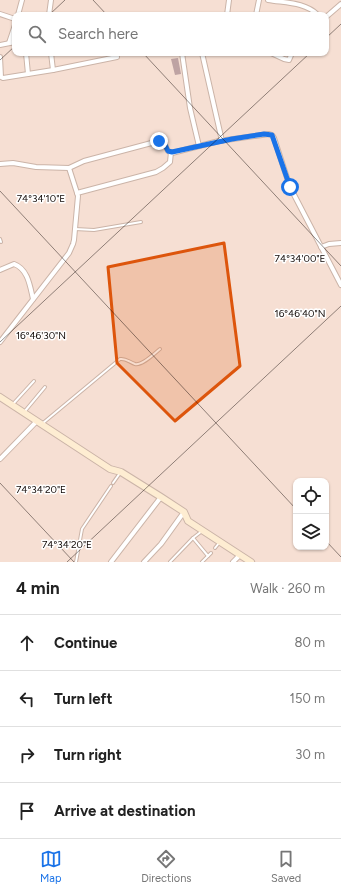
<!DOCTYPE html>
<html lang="en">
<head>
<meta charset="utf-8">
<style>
  body { margin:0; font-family:Figtree,sans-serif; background:#f6f6f6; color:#222 }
  .controls { position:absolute; right:12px; bottom:12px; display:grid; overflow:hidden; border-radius:8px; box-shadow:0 1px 3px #0004 }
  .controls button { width:36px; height:36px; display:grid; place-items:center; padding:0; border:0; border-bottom:1px solid #e0e0e0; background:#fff; color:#222; font:20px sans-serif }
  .stop { position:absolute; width:12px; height:12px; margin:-9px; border:3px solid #1a73e8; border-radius:50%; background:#fff }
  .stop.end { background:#1a73e8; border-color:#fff; box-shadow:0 1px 4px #0008 }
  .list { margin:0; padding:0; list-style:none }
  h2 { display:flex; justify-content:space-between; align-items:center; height:52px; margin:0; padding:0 16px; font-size:17px }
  h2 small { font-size:13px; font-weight:400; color:#767676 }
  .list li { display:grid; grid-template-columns:26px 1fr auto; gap:12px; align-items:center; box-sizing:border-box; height:56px; padding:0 16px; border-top:1px solid #e0e0e0 }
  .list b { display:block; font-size:15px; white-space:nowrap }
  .list em { font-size:13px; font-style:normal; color:#767676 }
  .icon { flex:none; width:22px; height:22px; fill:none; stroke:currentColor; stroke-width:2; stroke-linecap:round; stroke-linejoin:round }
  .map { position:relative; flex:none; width:341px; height:562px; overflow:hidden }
  .search { position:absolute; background:#fff; box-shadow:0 1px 3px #0004; left:12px; right:12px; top:12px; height:44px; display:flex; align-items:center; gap:10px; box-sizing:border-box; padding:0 14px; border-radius:8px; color:#767676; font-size:15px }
  .sheet { height:276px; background:#fff }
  nav { display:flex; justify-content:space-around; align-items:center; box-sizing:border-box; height:56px; border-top:1px solid #e0e0e0; background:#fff; font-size:11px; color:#767676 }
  nav a { display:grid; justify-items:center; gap:2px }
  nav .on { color:#1a73e8 }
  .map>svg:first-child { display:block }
  .building { fill:#bea3a3 }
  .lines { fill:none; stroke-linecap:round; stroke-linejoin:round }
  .service-casing { stroke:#cbb4a8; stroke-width:4 }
  .minor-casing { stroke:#cbb4a8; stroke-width:6 }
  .secondary-casing { stroke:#cbb4a8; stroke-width:8 }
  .service { stroke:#fff; stroke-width:2 }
  .minor { stroke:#fff; stroke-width:4 }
  .secondary { stroke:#feedd2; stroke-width:6 }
  .route { stroke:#1a73e8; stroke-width:5 }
  .marked { fill:#dd550c; fill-opacity:0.2; stroke:#dd550c; stroke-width:3; stroke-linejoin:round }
  .ticks { fill:none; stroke:#110906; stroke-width:1; stroke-opacity:0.45 }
  .ticks-label { font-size:10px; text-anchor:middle; fill:#110906; stroke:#fff; stroke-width:3; stroke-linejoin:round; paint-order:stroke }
</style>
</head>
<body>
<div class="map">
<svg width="341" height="562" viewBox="0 0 341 562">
  <rect width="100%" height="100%" fill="#f6dfd3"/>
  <polygon class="building" points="178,58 181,74 175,75 171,59"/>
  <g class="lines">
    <defs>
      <g id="service">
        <polyline points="75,229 94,230 141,222"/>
        <polyline points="0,239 1,242"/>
        <polyline points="13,404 34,381"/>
        <polyline points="25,411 45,387"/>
        <path d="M43,423l77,-64c6,-1 9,3 15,5 7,2 20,-11 25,-15"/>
        <polyline points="113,483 120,473"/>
        <polyline points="193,538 208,556"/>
        <polyline points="215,548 219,543"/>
        <polyline points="76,562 82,529 111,486"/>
        <polyline points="170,562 193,538 202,531"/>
        <polyline points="202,562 211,553"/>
      </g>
      <g id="minor">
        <path d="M268,0c17,3 37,2 50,15"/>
        <polyline points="0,14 15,19"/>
        <polyline points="18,15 22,0"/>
        <polyline points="49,15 51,0"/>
        <polyline points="227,15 229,0"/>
        <polyline points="256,15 259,0"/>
        <polyline points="326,17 341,4"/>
        <polyline points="9,43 15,25"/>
        <polyline points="0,45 15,42"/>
        <polyline points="26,53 28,74"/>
        <polyline points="51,53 53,70"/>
        <polyline points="182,53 190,108 199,146"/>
        <polyline points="202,53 222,141"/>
        <polyline points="271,53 284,59 289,60 292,53"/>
        <polyline points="0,57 1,77 3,78 53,70 117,57 116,53"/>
        <polyline points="0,164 13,163 36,167 69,168 84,161 159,141 163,141 168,151 172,153 219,141 269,134 272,135 274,138 290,187 341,285"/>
        <polyline points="77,193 156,172 163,168 170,162 171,152"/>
        <polyline points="321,247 329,244 341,243"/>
        <path d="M0,270l14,-6c14,5 16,22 19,35"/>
        <polyline points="0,342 69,253 73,244 74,240 78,196 69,168"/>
        <polyline points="0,459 37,421"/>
        <polyline points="111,562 161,497"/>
        <polyline points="144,562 161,544 184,512"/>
        <polyline points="233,562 240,555"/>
      </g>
      <polyline id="secondary" points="0,397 110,469 121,472 161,497 184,512 188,521 251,562"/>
    </defs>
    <use href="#service" class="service-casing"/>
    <use href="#minor" class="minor-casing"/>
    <use href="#secondary" class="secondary-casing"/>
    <use href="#service" class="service"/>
    <use href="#minor" class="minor"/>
    <use href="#secondary" class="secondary"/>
  </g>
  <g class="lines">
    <polyline class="route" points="159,141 163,141 168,151 172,152 232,139 264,134 272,135 290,187"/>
  </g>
  <path class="marked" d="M224,243l16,123 -65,55 -58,-58 -9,-96z"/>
  <path class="ticks" d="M93,0l14,15M49,15l16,-15M326,38l15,-14M143,53l198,213M0,60l15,-14M0,191l296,318M0,342l310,-289M0,483l74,79M326,541l15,16M67,562l274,-256"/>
  <g class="ticks-label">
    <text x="41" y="202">74°34'10"E</text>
    <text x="300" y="262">74°34'00"E</text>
    <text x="300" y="317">16°46'40"N</text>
    <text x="41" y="339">16°46'30"N</text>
    <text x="41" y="493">74°34'20"E</text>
    <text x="67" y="548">74°34'20"E</text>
  </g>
</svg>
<div class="controls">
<button><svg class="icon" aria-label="locate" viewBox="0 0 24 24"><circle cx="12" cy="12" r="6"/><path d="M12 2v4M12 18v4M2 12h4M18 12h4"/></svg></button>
<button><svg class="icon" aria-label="layers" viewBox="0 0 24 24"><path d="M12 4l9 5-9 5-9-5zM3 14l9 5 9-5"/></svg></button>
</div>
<div class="stop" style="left:290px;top:187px"></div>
<div class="stop end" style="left:159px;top:141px"></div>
<div class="search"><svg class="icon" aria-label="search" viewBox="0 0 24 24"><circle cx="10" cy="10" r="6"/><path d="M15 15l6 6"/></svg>Search here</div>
</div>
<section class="sheet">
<h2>4 min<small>Walk · 260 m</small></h2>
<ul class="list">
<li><svg class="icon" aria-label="ahead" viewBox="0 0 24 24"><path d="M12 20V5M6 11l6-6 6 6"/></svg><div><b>Continue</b></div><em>80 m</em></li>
<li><svg class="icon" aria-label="left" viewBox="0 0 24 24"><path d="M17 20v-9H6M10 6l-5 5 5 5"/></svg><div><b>Turn left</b></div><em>150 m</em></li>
<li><svg class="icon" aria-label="right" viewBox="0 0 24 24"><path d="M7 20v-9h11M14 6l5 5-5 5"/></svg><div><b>Turn right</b></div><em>30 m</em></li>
<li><svg class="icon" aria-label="arrive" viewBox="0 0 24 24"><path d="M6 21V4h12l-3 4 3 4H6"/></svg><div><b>Arrive at destination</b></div></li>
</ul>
</section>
<nav>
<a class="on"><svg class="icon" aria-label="map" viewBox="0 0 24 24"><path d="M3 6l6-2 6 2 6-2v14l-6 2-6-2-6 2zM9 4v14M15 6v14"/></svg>Map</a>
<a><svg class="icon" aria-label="directions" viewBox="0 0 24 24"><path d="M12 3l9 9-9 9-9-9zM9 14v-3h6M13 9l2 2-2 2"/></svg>Directions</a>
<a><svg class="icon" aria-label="saved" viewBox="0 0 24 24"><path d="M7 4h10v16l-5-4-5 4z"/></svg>Saved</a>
</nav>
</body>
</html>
